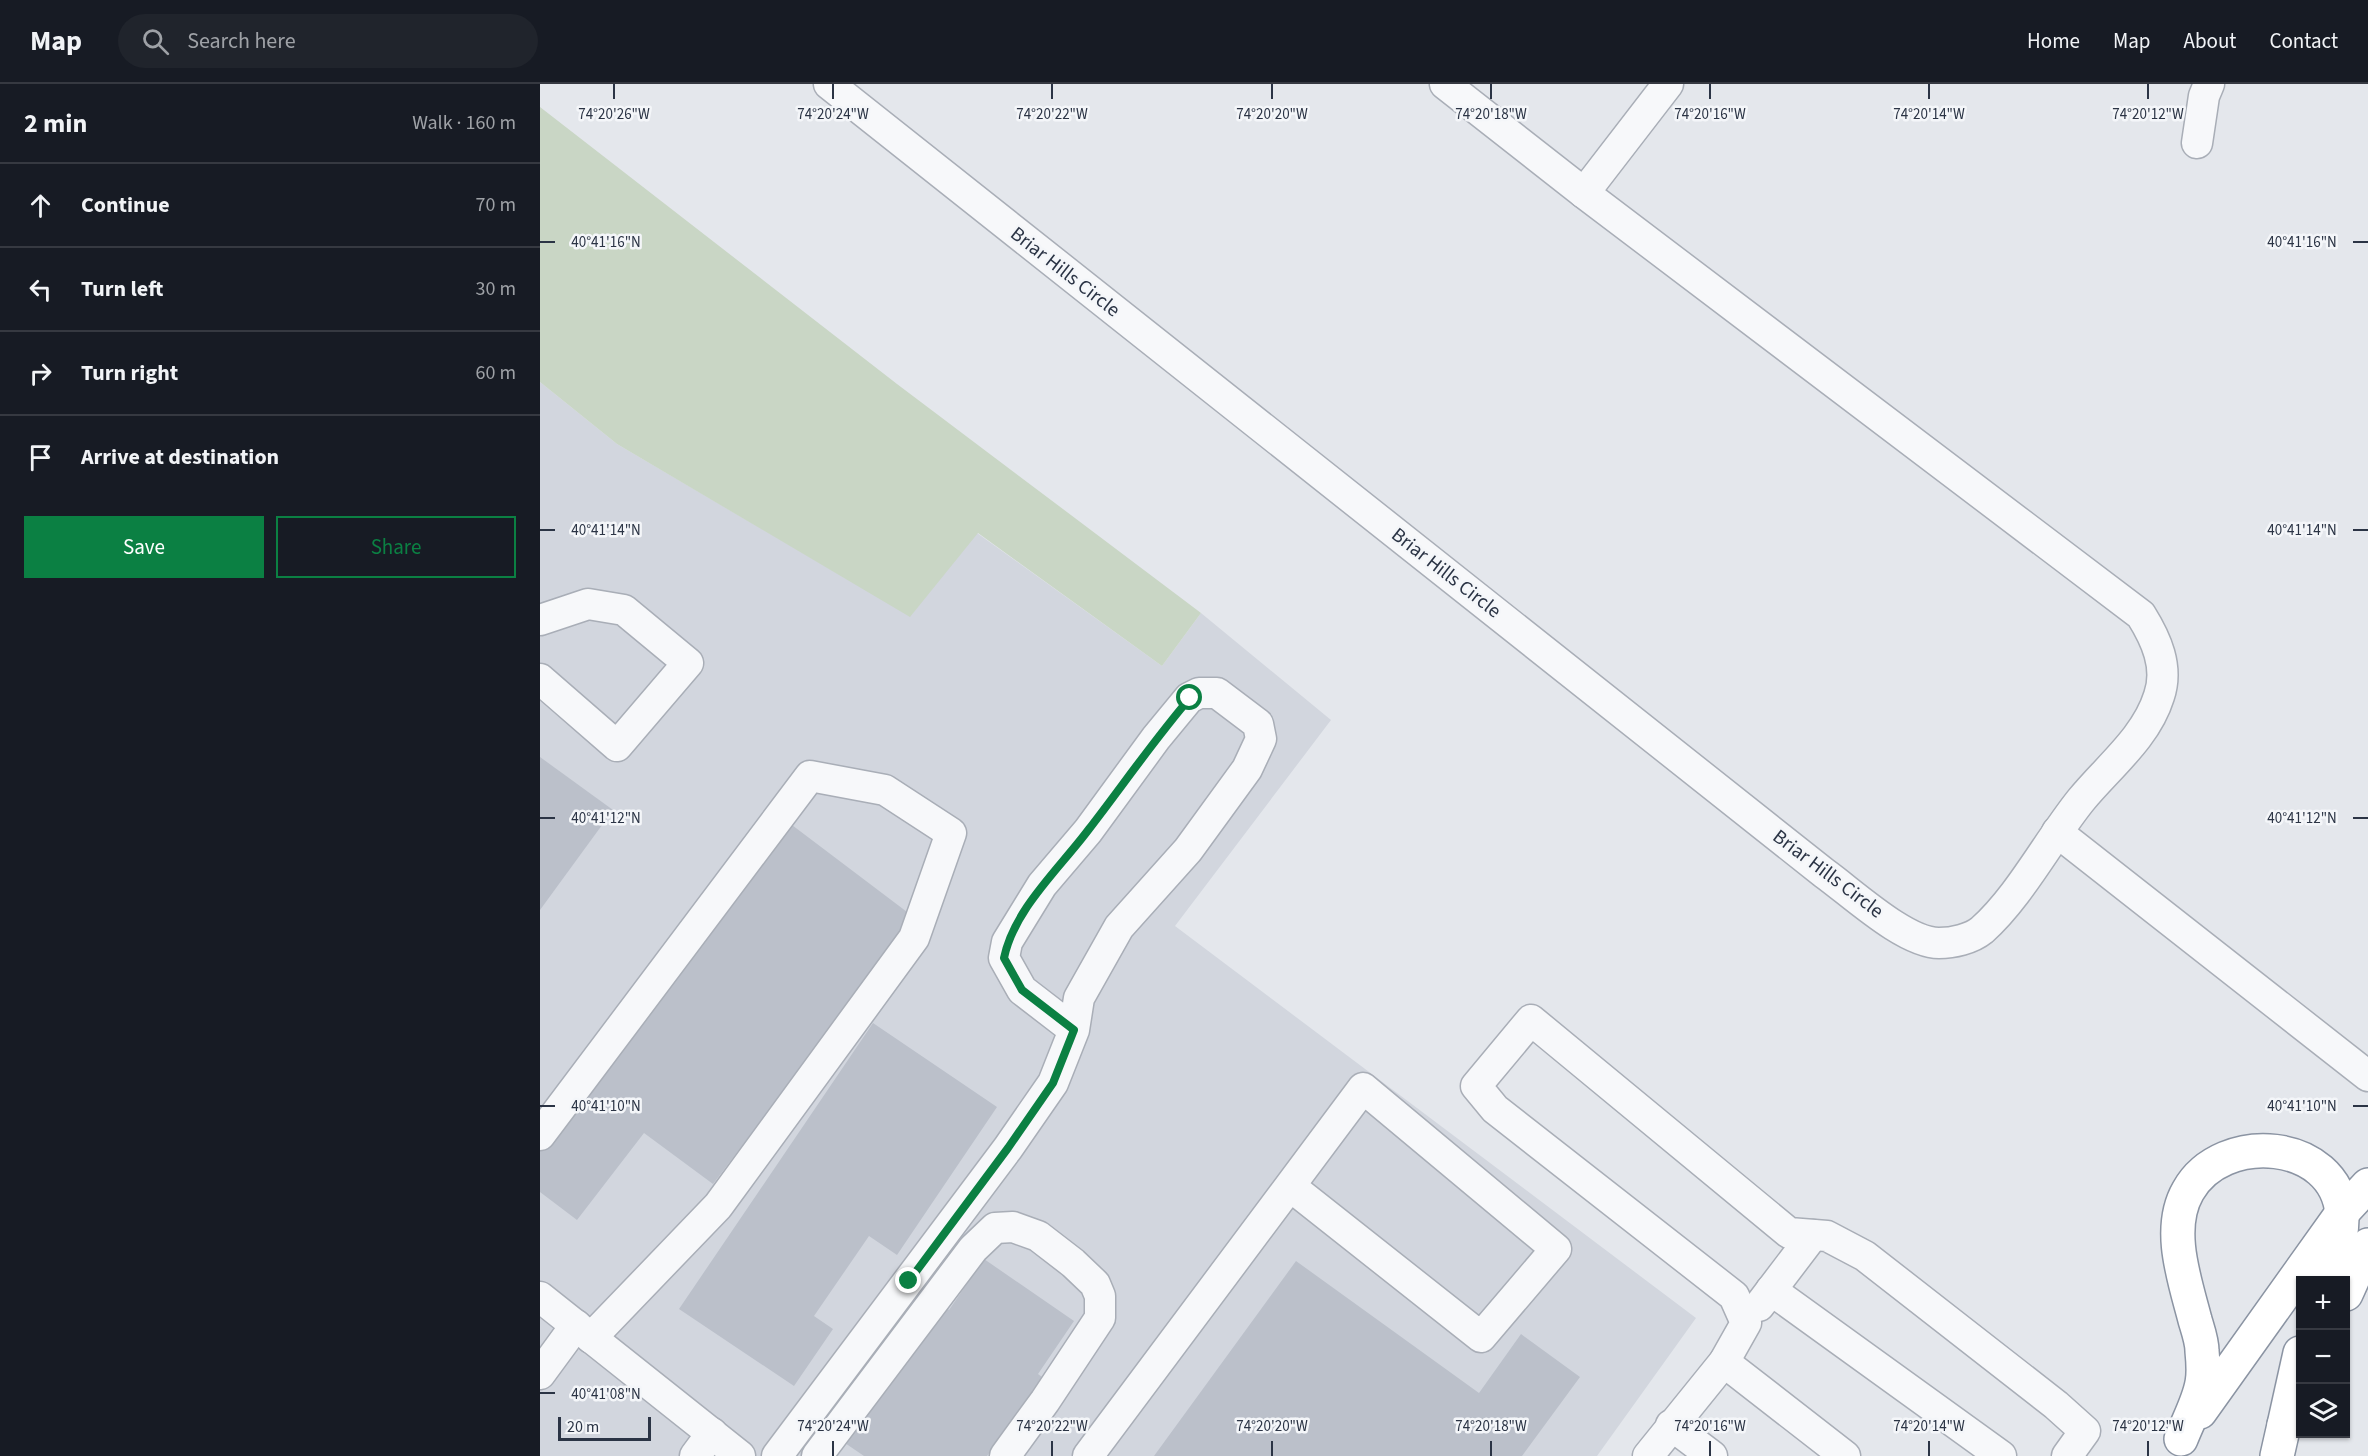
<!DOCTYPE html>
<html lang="en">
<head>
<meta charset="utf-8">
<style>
  body { margin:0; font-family:"Source Sans 3",sans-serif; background:#20242c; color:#f1f3f6 }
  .controls { position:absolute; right:18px; bottom:18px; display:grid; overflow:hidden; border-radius:0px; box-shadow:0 2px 4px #0004 }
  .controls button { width:54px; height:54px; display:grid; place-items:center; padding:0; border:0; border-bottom:2px solid #363941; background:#171b24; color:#f1f3f6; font:30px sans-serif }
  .scale { position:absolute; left:18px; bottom:15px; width:93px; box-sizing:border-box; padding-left:6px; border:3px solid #2b3445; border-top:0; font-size:16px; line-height:21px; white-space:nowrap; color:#2b3445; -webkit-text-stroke:4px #f4f6f9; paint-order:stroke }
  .stop { position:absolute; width:18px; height:18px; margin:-14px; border:4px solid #0b8043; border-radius:50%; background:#fff }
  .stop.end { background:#0b8043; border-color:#fff; box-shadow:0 2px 6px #0008 }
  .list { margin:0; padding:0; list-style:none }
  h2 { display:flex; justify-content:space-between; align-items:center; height:78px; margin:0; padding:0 24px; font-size:26px }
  h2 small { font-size:20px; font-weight:400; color:#9ea1a6 }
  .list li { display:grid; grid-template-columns:39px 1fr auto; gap:18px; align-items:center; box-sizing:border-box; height:84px; padding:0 24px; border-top:2px solid #363941 }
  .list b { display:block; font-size:22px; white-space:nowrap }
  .list em { font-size:20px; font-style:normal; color:#9ea1a6 }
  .actions { display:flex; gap:12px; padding:18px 24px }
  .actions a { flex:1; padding:14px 0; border:2px solid #0b8043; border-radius:0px; text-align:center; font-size:21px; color:#0b8043 }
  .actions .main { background:#0b8043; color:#fff }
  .icon { flex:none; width:33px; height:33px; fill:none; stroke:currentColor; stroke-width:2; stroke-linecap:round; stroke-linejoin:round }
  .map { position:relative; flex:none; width:1828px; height:1372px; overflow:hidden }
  header { display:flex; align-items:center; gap:36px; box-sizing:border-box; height:84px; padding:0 30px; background:#171b24; border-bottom:2px solid #363941 }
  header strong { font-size:28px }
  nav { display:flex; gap:33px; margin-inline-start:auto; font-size:21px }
  .search { width:420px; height:54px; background:#20242c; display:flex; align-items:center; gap:15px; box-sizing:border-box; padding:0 21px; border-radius:33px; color:#9ea1a6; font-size:22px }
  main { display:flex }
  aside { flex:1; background:#171b24 }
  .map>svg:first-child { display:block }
  .built { fill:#d2d6de }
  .green { fill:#c9d6c5 }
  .building { fill:#bbc0ca }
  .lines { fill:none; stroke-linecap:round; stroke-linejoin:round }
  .minor-casing { stroke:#a9aeb7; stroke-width:33 }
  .highway-casing { stroke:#8b94a3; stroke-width:36 }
  .minor { stroke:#f7f8fa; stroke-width:30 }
  .highway { stroke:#fff; stroke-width:33 }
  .route { stroke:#0b8043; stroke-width:8 }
  .ticks { fill:none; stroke:#2b3445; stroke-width:2 }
  .labels { text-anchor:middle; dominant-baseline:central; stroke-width:5; stroke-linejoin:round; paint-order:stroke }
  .street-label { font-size:20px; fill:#2b3445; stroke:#f4f6f9 }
  .ticks-label { font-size:15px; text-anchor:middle; fill:#2b3445; stroke:#f4f6f9; stroke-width:5; stroke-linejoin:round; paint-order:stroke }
</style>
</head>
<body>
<header>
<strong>Map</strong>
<div class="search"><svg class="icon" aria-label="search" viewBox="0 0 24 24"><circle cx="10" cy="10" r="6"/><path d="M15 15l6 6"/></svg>Search here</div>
<nav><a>Home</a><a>Map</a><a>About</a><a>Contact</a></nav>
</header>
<main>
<aside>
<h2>2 min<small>Walk · 160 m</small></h2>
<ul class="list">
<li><svg class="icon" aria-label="ahead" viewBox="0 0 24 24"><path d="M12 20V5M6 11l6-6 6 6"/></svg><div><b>Continue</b></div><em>70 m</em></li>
<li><svg class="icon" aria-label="left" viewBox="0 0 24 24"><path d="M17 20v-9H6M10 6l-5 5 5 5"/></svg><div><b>Turn left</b></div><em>30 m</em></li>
<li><svg class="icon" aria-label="right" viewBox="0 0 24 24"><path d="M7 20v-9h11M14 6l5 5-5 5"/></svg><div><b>Turn right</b></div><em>60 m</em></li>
<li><svg class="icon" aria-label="arrive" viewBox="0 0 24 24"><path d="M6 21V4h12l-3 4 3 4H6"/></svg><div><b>Arrive at destination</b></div></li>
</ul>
<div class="actions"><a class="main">Save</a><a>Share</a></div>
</aside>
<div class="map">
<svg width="1828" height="1372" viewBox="0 0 1828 1372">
  <rect width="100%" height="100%" fill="#e4e7ec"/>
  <polygon class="built" points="0,298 77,360 370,532 437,449 622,582 661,529 791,636 635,842 1156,1234 1057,1372 0,1372"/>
  <polygon class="green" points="0,23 357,300 661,529 622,582 438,449 370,533 77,360 0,298"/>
  <g class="building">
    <polygon points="0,673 73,726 0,826"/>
    <polygon points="248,738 375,834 173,1100 104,1049 37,1136 0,1108 0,1064"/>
    <polygon points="333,939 457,1023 357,1171 329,1152 274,1232 293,1245 254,1302 139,1225"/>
    <polygon points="444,1175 534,1237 498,1290 502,1293 447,1372 324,1372 302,1357 398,1218 409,1226"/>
    <polygon points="756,1177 939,1309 981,1250 1040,1293 982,1372 614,1372"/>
  </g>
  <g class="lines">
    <defs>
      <g id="minor">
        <path d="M289,0l995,789c28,20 81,70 115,70 14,0 32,-4 43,-13 38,-34 66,-89 99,-130 27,-33 65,-62 78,-104 10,-29 -3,-57 -18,-81l-557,-422 -139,-109"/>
        <polyline points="1657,59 1664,12 1669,0"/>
        <polyline points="1044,109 1128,0"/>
        <polyline points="0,536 48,520 84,526 148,579 77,662 0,595"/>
        <polyline points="1517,748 1828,992"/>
        <polyline points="0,1051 270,692 345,706 411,749 374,854 178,1122 51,1254"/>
        <polyline points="1231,1206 1461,1372"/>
        <polyline points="0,1213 200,1372"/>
        <polyline points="1219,1222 1273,1151"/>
        <polyline points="1184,1278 1305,1372"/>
        <polyline points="0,1290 36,1241"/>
        <polyline points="1131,1341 1172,1372"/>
        <polyline points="155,1372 172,1349"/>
        <polyline points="237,1372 468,1064 513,999 534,946 539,914 579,843 648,766 707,685 721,655 718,640 677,609 659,609 649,614 616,654 548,747 502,801 467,858 464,874 482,906 534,946"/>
        <polyline points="277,1372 433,1165 455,1144 473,1143 498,1152 533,1179 555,1200 560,1212 560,1234 505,1317 465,1372"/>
        <polyline points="548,1372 823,1004 1016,1165 941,1253 750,1102"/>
        <polyline points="1108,1372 1184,1278 1206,1239 1194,1212 955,1025 936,1002 991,936 1249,1149 1287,1152 1325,1172 1516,1321 1545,1347 1527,1372"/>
      </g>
      <g id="highway">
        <polyline points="1806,1210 1828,1161"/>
        <polyline points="1660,1328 1802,1129 1828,1101"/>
        <polyline points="1744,1341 1760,1269"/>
        <path d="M1641,1355c7,-18 18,-38 21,-56 2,-10 1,-22 0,-32 0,-10 -4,-21 -7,-31 -10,-39 -29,-91 -7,-129 34,-61 148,-52 154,23 1,22 -7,46 -15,66"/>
        <polyline points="1737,1372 1744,1341 1754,1320"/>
      </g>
    </defs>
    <use href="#minor" class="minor-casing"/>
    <use href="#highway" class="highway-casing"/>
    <use href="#minor" class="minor"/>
    <use href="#highway" class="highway"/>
  </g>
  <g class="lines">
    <path class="route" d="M369,1197l99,-133 45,-65 21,-53 -52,-40 -18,-32c10,-49 56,-90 85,-129 34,-44 65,-89 101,-131"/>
  </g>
  <path class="ticks" d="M74,0v15M293,0v15M512,0v15M732,0v15M951,0v15M1170,0v15M1389,0v15M1608,0v15M0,158h15M1813,158h15M0,446h15M1813,446h15M0,734h15M1813,734h15M0,1022h15M1813,1022h15M0,1309h15M293,1357v15M512,1357v15M732,1357v15M951,1357v15M1170,1357v15M1389,1357v15M1608,1357v15"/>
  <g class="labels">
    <g class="street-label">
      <text transform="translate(525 188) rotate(38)">Briar Hills Circle</text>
      <text transform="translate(906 489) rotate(38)">Briar Hills Circle</text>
      <text transform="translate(1288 790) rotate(37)">Briar Hills Circle</text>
    </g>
  </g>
  <g class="ticks-label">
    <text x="74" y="35">74°20'26"W</text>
    <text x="293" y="35">74°20'24"W</text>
    <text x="512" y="35">74°20'22"W</text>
    <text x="732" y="35">74°20'20"W</text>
    <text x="951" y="35">74°20'18"W</text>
    <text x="1170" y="35">74°20'16"W</text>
    <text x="1389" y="35">74°20'14"W</text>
    <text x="1608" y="35">74°20'12"W</text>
    <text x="66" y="163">40°41'16"N</text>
    <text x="1762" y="163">40°41'16"N</text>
    <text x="66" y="451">40°41'14"N</text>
    <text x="1762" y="451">40°41'14"N</text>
    <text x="66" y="739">40°41'12"N</text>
    <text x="1762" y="739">40°41'12"N</text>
    <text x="66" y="1027">40°41'10"N</text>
    <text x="1762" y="1027">40°41'10"N</text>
    <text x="66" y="1315">40°41'08"N</text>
    <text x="293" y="1347">74°20'24"W</text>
    <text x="512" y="1347">74°20'22"W</text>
    <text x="732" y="1347">74°20'20"W</text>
    <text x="951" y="1347">74°20'18"W</text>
    <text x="1170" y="1347">74°20'16"W</text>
    <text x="1389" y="1347">74°20'14"W</text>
    <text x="1608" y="1347">74°20'12"W</text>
  </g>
</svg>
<div class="controls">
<button>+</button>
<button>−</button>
<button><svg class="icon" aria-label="layers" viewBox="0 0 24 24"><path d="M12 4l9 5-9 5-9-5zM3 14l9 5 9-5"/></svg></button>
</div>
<div class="scale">20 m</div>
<div class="stop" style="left:650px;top:614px"></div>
<div class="stop end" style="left:369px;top:1197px"></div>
</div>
</main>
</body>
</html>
